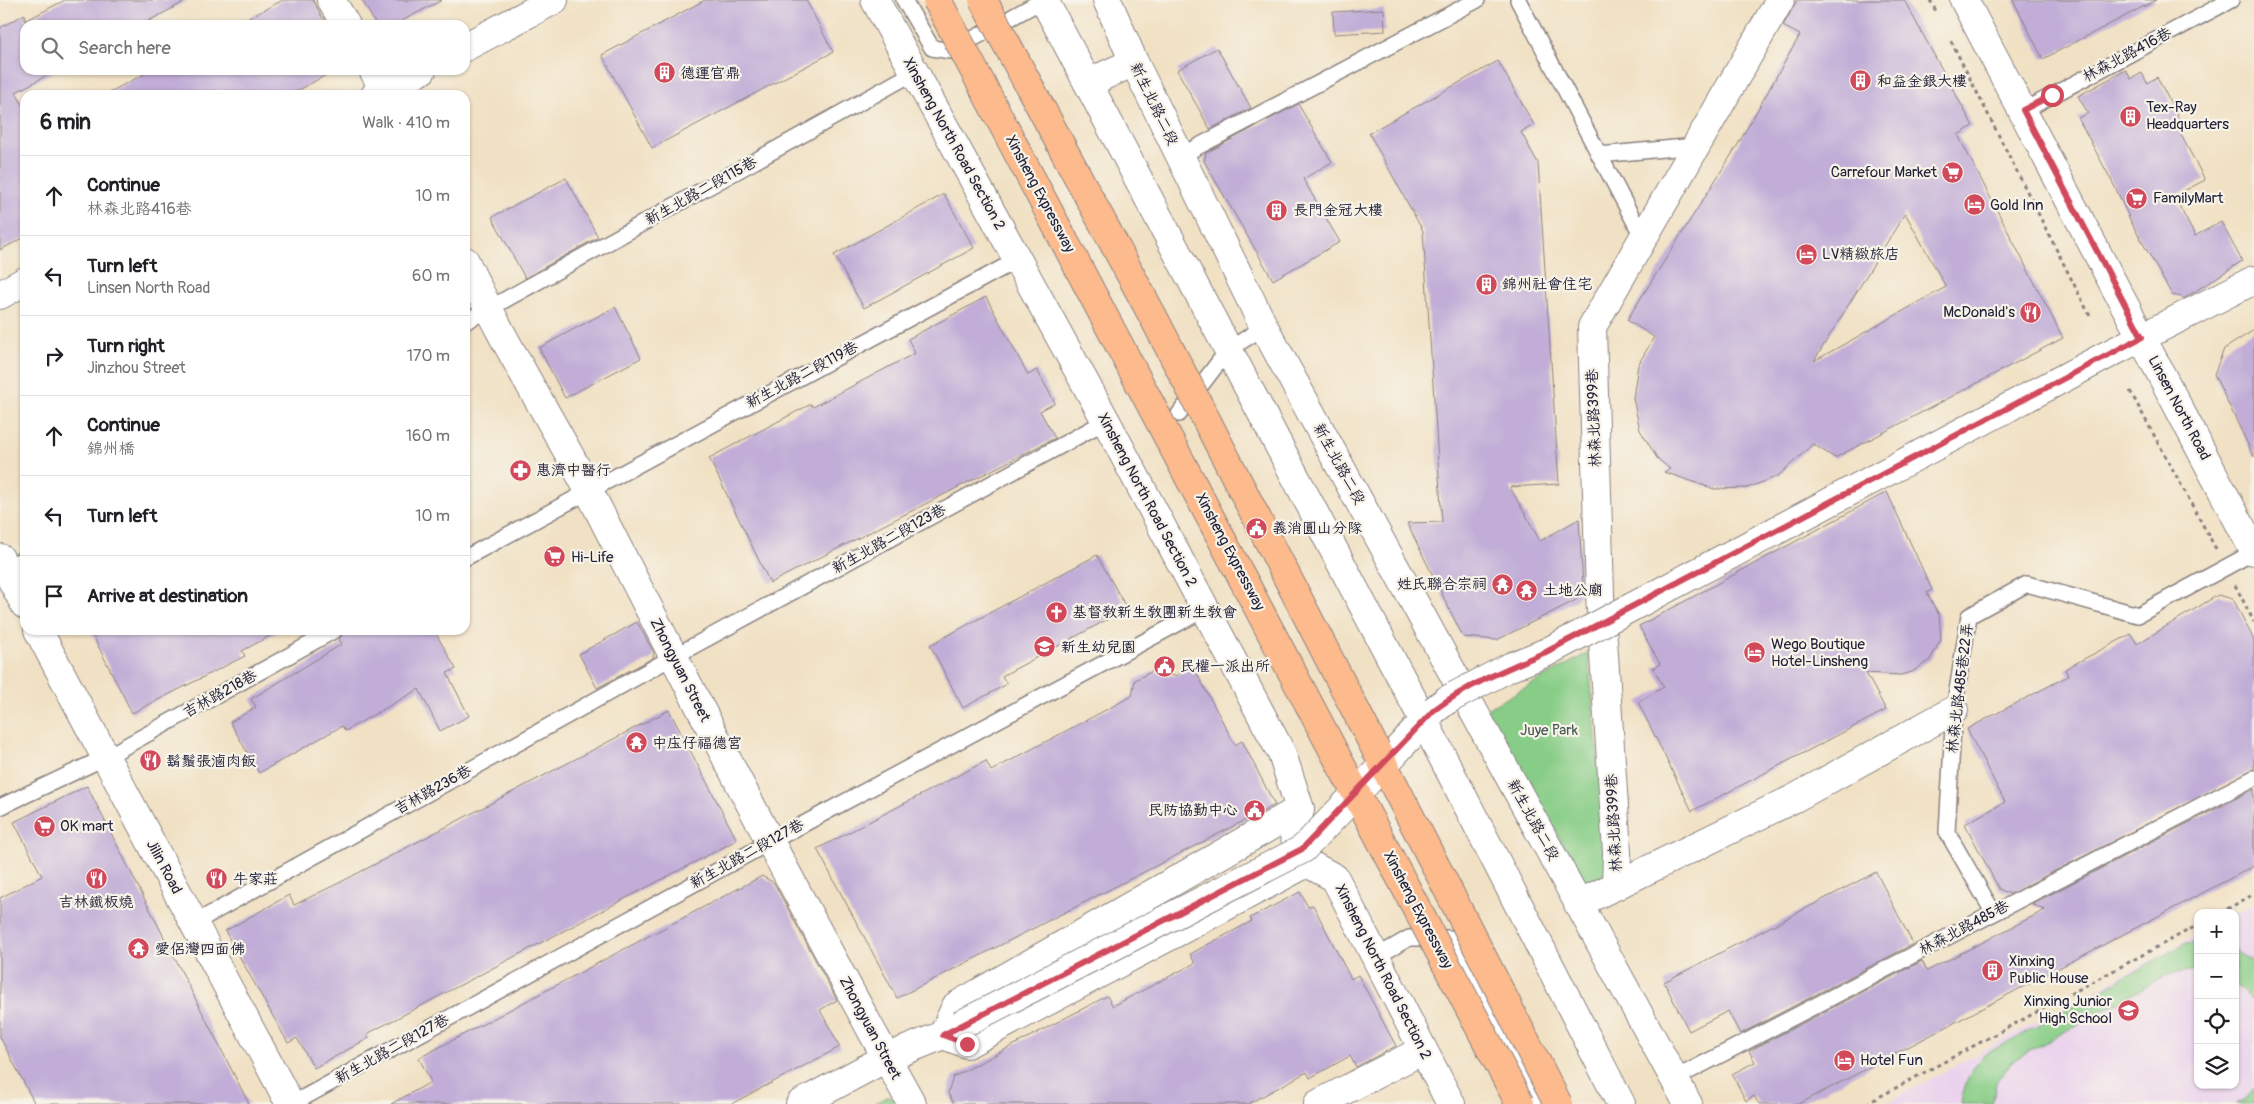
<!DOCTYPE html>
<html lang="en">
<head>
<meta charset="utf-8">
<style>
  body { margin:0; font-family:Pangolin,"LXGW WenKai TC",sans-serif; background:#f2f2f2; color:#202124 }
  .controls { position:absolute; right:15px; bottom:15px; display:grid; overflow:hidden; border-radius:10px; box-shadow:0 1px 4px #0004 }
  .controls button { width:45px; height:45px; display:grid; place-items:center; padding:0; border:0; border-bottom:1px solid #e0e0e0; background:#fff; color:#202124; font:25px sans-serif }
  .stop { position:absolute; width:15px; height:15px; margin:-11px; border:4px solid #d1495b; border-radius:50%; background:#fff }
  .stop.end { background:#d1495b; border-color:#fff; box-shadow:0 1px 5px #0008 }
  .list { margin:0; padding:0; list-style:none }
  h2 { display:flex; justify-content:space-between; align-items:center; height:65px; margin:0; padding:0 20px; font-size:21px }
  h2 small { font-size:16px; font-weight:400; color:#757577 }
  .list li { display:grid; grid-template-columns:32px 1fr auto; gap:15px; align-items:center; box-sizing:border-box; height:80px; padding:0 20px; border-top:1px solid #e0e0e0 }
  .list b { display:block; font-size:19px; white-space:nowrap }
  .list p { margin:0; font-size:16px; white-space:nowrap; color:#757577 }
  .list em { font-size:16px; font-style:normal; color:#757577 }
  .icon { flex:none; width:28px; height:28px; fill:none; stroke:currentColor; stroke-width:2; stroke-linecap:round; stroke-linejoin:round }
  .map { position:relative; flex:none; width:2254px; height:1104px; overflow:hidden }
  .search { position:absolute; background:#fff; box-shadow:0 1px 4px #0004; left:20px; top:20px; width:450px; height:55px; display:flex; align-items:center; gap:12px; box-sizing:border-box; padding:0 18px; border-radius:15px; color:#757577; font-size:19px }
  .panel { position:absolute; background:#fff; box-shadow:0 1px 4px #0004; left:20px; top:90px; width:450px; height:545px; border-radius:15px }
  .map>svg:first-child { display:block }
  .built { fill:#ead1ed }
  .green { fill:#88cd87; stroke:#557861 }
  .building { fill:#c1add7; fill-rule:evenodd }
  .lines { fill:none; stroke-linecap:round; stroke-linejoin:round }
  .service-casing { stroke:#8a8280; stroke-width:18 }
  .minor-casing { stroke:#8a8280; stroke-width:30 }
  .tertiary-casing { stroke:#8a8280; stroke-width:30 }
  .path { stroke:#8a8280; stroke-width:3; stroke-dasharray:4 4; stroke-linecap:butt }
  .service { stroke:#fff; stroke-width:15 }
  .minor { stroke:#fff; stroke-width:28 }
  .tertiary { stroke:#fff; stroke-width:28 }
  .tertiary-bridge-casing { stroke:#8a8280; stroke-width:30; stroke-linecap:butt }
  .trunk-bridge-casing { stroke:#8a8280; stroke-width:30; stroke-linecap:butt }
  .tertiary-bridge { stroke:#fff; stroke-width:28 }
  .trunk-bridge { stroke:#fcba8d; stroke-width:28 }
  .route { stroke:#d1495b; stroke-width:6 }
  .labels { text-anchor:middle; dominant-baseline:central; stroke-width:4.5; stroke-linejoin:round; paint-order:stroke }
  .street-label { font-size:15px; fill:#22223b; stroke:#f7f3e8 }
  .poi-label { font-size:15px; fill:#22223b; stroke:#f7f3e8; text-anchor:start }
  .park-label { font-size:15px; fill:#415552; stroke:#f7f3e8 }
</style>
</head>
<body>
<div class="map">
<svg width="2254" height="1104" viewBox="0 0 2254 1104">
  <rect width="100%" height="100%" fill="#f7f3e8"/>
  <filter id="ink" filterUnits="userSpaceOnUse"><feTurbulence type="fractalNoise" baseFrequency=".02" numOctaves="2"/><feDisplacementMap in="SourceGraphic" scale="10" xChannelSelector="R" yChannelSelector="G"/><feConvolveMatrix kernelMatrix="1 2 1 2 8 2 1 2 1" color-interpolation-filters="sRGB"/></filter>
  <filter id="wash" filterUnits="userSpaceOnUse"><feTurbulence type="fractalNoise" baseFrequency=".0096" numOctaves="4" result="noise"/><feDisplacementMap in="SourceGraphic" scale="20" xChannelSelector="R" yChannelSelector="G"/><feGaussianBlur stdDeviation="1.12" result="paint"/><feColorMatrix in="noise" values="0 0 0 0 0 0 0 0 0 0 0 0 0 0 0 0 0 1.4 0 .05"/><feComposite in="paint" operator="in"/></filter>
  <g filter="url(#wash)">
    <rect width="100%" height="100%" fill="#f1e1c4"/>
    <polygon class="built" points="2254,904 2254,1104 1884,1104 2198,934 2198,1085 2235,1085 2235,914"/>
    <g class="green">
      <polygon points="1588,653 1609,871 1588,886 1483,711"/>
      <path d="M2198,943v27l-29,4 -157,87 -16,22 -4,21h-31c3,-20 9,-34 23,-49l200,-111z"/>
      <polygon points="2235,950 2254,962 2254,1003 2235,984"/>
      <polygon points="2254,1088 2254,1104 2236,1104 2246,1098"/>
      <polygon points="891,1095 897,1104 873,1104"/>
    </g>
    <g id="blocks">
      <g class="building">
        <polygon points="65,0 188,0 141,25 25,25 25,70 57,70 16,92 25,110 25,237 0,250 0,28 25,14 25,21"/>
        <polygon points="283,0 313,0 326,25 235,25"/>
        <polygon points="362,0 442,0 394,25 376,25"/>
        <polygon points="705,0 806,0 833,52 652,148 602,55"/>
        <path d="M1797,0h107l69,126 -15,9 105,203 -228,120 -22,-14 -35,32 -31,12 -33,1 -50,-17 6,-3 -13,-11 -17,-28 -7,-32 5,-33 16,-28 -27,-17 110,-174 63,-111 -17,-9zM1905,213l41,74 -132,74z"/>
        <polygon points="2013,0 2156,0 2043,59"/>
        <polygon points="1384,9 1385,31 1334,34 1333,12"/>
        <polygon points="1217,48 1251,108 1210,129 1177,70"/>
        <polygon points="1498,61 1534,125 1521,132 1538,163 1559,484 1510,487 1540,541 1579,519 1583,587 1576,600 1497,640 1463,637 1407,523 1442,522 1423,231 1369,133"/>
        <polygon points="152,70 152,71 335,70 290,95 104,95"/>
        <polygon points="2126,70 2131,79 2142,73 2147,83 2157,77 2185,130 2180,133 2205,180 2174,196 2195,236 2221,222 2242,261 2185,298 2172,295 2131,222 2117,191 2078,118 2088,113 2078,96"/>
        <polygon points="1298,104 1332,162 1303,179 1340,242 1273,280 1204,161 1206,153"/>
        <polygon points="566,178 598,237 525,278 492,217"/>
        <polygon points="944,194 974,248 864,308 834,255"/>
        <polygon points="986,297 1028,375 1037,370 1055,403 1040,411 1055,438 770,583 709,458 811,404 813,407 915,353 908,339"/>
        <polygon points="615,307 641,358 565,398 539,348"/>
        <polygon points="2254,330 2254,457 2214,374 2224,349"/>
        <polygon points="1887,492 1932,590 1927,593 1939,615 1941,639 1930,660 1912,672 1901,675 1866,673 1886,710 1692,811 1638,702 1664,687 1653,668 1660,664 1639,626"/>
        <polygon points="1097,555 1127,609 1002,676 1007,684 963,708 930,645"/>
        <polygon points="2218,595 2233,599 2254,640 2254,769 2010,894 1999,889 1965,824 2005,802 1967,729 2068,676 2065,669 2131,634 2137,644"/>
        <polygon points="637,622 654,653 653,658 597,688 579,654"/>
        <polygon points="90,630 281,630 242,651 245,656 132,713"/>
        <polygon points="344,630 434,630 456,669 447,673 469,716 440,731 419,689 345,731 342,726 259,773 230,722 256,707 251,699 342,644 339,639"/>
        <polygon points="1193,666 1235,745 1242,741 1275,805 897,998 817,849 986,761 991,771 1032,749 1132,696 1135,680 1153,671 1175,676"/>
        <polygon points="669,710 737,840 367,1034 369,1038 314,1068 297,1038 288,1043 225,931 289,895 294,905 341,882"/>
        <polygon points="87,786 249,1104 35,1104 0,1037 0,898 42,876 14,822"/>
        <polygon points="2254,789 2254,866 1799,1104 1759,1104 1754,1096 1746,1101 1732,1074 1755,1062 1749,1051 1922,961 1927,971 2045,910 2032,904"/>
        <polygon points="1876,872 1913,944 1740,1034 1728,1011 1689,1031 1664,982"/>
        <polygon points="762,876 774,883 837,1000 820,1010 840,1047 731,1104 391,1104 431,1082 419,1058"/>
        <polygon points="1300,892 1308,907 1313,905 1351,979 1358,975 1396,1046 1356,1067 1350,1056 1310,1078 1307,1072 1248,1104 954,1104 948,1093 953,1077 1107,996 1113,1006 1195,963 1190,954 1252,921 1250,918"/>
      </g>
    </g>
  </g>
  <g filter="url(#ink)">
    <use href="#blocks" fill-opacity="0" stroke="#8a8280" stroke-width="1"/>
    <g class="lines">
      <defs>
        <g id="service">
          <polyline points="904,0 932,48 951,51 1043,0"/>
          <polyline points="1518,0 1643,238"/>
          <polyline points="2023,111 2231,0"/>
          <polyline points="1599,155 1696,146"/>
          <polyline points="1180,156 1477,0"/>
          <polyline points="465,322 915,72"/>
          <polyline points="1179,414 1228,350 1264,327"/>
          <polyline points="465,558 1017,260"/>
          <polyline points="6,568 25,558"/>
          <polyline points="0,807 106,757 335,630"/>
          <polyline points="1993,912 1947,832 1954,710 1969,616 2027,584 2138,615 2254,552"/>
          <polyline points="194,923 673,657 1106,421"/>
          <polyline points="1376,957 1409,938 1451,938 1536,1104"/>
          <polyline points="1674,1079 2254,778"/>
          <polyline points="292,1104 770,842 1205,609"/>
        </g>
        <g id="minor">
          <polyline points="331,0 346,25"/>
          <polyline points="1107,0 1134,62 1264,327 1688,1104"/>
          <polyline points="373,70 387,95"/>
          <polyline points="1088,83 1134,62"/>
          <path d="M465,261c37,80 84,154 125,232 104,205 210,410 322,611"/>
          <polyline points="1300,809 956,1006 943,1035 967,1044 1307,863"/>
          <polyline points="1616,886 1617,852 1600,595 1592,327 1780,0"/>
          <polyline points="1578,904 1795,798 1954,710"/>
          <polyline points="1318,1104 1423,1050"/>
        </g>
        <g id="tertiary">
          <polyline points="875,0 1106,421 1282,754 1300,809 1294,835 1307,863 1335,878 1451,1104"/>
          <polyline points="1044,0 1424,721 1621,1104"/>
          <polyline points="1964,0 2254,551"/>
          <polyline points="465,47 554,0"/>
          <polyline points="375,95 422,70"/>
          <polyline points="0,295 25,281"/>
          <polyline points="0,558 25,605"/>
          <polyline points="1632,607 2109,354 2254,280"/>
          <polyline points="38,630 290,1104"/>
          <polyline points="1510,667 1547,652"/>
          <polyline points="1391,757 1434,710"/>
          <polyline points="800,1104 886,1058 943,1035 960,1025"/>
        </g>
      </defs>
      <use href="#service" class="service-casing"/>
      <use href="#minor" class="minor-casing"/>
      <use href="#tertiary" class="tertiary-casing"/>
      <g class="path">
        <polyline points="1930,0 1937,13"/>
        <polyline points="1951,41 2091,318"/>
        <polyline points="2130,391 2216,549"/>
        <polyline points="2235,585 2254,622"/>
        <polyline points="2220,913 2254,894"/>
        <polyline points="1866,1104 2198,925"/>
      </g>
      <use href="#service" class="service"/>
      <use href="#minor" class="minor"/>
      <use href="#tertiary" class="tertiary"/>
      <defs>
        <g id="tertiary-bridge">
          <polyline points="1547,652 1632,607"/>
          <polyline points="1434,710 1447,700 1510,667"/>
          <polyline points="960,1025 1303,849 1391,757"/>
        </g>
        <g id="trunk-bridge">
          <polyline points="937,0 1520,1104"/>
          <polyline points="983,0 1157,324 1558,1104"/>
        </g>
      </defs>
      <use href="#tertiary-bridge" class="tertiary-bridge-casing"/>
      <use href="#trunk-bridge" class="trunk-bridge-casing"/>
      <use href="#tertiary-bridge" class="tertiary-bridge"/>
      <use href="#trunk-bridge" class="trunk-bridge"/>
    </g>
  </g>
  <g class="lines" filter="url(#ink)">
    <path class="route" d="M967,1044l-24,-9 359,-186 132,-139c33,-25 74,-42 112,-58l596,-315 -119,-227 29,-15"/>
  </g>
  <defs>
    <symbol id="building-disc" viewBox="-11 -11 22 22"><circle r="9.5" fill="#d1495b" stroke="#f7f3e8"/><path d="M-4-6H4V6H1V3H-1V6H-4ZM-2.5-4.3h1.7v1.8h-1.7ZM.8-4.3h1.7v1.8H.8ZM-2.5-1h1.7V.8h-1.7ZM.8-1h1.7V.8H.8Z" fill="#fff"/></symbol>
    <symbol id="supermarket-disc" viewBox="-11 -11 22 22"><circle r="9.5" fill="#d1495b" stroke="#f7f3e8"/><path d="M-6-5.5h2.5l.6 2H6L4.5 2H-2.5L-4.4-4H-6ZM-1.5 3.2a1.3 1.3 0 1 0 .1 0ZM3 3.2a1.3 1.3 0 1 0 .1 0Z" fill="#fff"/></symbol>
    <symbol id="hotel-disc" viewBox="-11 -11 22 22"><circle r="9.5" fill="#d1495b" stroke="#f7f3e8"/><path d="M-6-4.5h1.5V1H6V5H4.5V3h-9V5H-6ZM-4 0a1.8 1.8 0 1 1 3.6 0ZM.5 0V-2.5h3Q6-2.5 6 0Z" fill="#fff"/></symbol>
    <symbol id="restaurant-disc" viewBox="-11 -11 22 22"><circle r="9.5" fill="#d1495b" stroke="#f7f3e8"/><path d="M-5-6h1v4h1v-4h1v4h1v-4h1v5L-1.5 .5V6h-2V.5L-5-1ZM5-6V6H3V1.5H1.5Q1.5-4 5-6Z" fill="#fff"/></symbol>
    <symbol id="pharmacy-disc" viewBox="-11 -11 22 22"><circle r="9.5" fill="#d1495b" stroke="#f7f3e8"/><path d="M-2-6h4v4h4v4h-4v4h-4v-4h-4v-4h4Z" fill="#fff"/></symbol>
    <symbol id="civic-disc" viewBox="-11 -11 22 22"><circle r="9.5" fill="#d1495b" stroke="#f7f3e8"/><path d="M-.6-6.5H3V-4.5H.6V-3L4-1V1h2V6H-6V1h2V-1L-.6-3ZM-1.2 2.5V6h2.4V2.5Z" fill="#fff"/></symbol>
    <symbol id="temple-disc" viewBox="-11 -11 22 22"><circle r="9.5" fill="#d1495b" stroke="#f7f3e8"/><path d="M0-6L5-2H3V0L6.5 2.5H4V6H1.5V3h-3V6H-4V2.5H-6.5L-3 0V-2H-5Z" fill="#fff"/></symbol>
    <symbol id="church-disc" viewBox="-11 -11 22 22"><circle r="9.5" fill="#d1495b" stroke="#f7f3e8"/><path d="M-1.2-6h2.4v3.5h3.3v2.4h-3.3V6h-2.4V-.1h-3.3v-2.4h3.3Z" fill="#fff"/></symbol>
    <symbol id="school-disc" viewBox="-11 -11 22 22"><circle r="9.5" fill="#d1495b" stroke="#f7f3e8"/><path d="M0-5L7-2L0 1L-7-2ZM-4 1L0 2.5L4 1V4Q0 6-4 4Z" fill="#fff"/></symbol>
  </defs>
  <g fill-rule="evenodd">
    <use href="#building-disc" x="652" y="60" width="25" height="25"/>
    <use href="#building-disc" x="1848" y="68" width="25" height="25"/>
    <use href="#building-disc" x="2118" y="104" width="25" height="25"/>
    <use href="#supermarket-disc" x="1940" y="160" width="25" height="25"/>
    <use href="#supermarket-disc" x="2124" y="186" width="25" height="25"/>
    <use href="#hotel-disc" x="1962" y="192" width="25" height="25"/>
    <use href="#building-disc" x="1264" y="198" width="25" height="25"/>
    <use href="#hotel-disc" x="1794" y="242" width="25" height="25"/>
    <use href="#building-disc" x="1474" y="272" width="25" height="25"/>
    <use href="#restaurant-disc" x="2018" y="300" width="25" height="25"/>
    <use href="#pharmacy-disc" x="508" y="458" width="25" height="25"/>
    <use href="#civic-disc" x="1244" y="516" width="25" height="25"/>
    <use href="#supermarket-disc" x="542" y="544" width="25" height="25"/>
    <use href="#temple-disc" x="1490" y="572" width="25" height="25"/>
    <use href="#temple-disc" x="1514" y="578" width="25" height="25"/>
    <use href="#church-disc" x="1044" y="600" width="25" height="25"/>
    <use href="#school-disc" x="1032" y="634" width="25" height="25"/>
    <use href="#hotel-disc" x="1742" y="640" width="25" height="25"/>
    <use href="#civic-disc" x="1152" y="654" width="25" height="25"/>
    <use href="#temple-disc" x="624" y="730" width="25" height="25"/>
    <use href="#restaurant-disc" x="138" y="748" width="25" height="25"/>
    <use href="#civic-disc" x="1242" y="798" width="25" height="25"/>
    <use href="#supermarket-disc" x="32" y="814" width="25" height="25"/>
    <use href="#restaurant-disc" x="84" y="866" width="25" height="25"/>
    <use href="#restaurant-disc" x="204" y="866" width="25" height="25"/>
    <use href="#temple-disc" x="126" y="936" width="25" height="25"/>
    <use href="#building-disc" x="1980" y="958" width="25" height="25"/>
    <use href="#school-disc" x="2116" y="998" width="25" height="25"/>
    <use href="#hotel-disc" x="1832" y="1048" width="25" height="25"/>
  </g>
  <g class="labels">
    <g class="street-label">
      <text transform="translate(2127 55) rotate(-28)">林森北路416巷</text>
      <text transform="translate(1154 104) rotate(64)">新生北路二段</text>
      <text transform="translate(954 144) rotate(61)">Xinsheng North Road Section 2</text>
      <text transform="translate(701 191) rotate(-29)">新生北路二段115巷</text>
      <text transform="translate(1040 194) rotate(62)">Xinsheng Expressway</text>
      <text transform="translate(802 375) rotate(-28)">新生北路二段119巷</text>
      <text transform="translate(2179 408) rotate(62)">Linsen North Road</text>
      <text transform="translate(1594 418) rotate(-92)">林森北路399巷</text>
      <text transform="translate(1339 464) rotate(61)">新生北路二段</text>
      <text transform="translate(1147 500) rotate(62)">Xinsheng North Road Section 2</text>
      <text transform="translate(889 539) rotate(-29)">新生北路二段123巷</text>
      <text transform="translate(1230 552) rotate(62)">Xinsheng Expressway</text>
      <text transform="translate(680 670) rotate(63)">Zhongyuan Street</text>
      <text transform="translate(1960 688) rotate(-83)">林森北路485巷22弄</text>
      <text transform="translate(220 694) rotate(-29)">吉林路218巷</text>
      <text transform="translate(433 790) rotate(-29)">吉林路236巷</text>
      <text transform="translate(1533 820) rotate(61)">新生北路二段</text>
      <text transform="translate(1614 823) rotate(-93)">林森北路399巷</text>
      <text transform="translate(747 854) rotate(-29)">新生北路二段127巷</text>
      <text transform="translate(164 867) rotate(62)">Jilin Road</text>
      <text transform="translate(1418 910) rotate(62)">Xinsheng Expressway</text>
      <text transform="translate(1964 928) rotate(-28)">林森北路485巷</text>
      <text transform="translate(1383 972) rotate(63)">Xinsheng North Road Section 2</text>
      <text transform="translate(870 1028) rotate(62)">Zhongyuan Street</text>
      <text transform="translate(392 1049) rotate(-29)">新生北路二段127巷</text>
    </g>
    <g class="poi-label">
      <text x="680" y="73">德運官鼎</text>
      <text x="1877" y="81">和益金銀大樓</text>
      <text x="2146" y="107">Tex-Ray<tspan x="2146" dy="17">Headquarters</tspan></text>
      <text x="1937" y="172" text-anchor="end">Carrefour Market</text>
      <text x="2153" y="198">FamilyMart</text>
      <text x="1990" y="205">Gold Inn</text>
      <text x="1293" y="210">長門金冠大樓</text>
      <text x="1822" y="254">LV精緻旅店</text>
      <text x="1502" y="284">錦州社會住宅</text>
      <text x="2015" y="312" text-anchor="end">McDonald's</text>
      <text x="536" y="470">惠濟中醫行</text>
      <text x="1272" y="528">義消圓山分隊</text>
      <text x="571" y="557">Hi-Life</text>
      <text x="1487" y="584" text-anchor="end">姓氏聯合宗祠</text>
      <text x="1543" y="590">土地公廟</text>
      <text x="1072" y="612">基督教新生教團新生教會</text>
      <text x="1771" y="644">Wego Boutique<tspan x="1771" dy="17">Hotel-Linsheng</tspan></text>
      <text x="1061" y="647">新生幼兒園</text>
      <text x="1180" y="666">民權一派出所</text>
      <text x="652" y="743">中庒仔福德宮</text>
      <text x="166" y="761">鬍鬚張滷肉飯</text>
      <text x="1238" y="810" text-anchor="end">民防協勤中心</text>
      <text x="60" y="826">OK mart</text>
      <text x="233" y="879">牛家莊</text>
      <text x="96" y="902" text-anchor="middle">吉林鐵板燒</text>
      <text x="155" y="949">愛侶灣四面佛</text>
      <text x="2009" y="961">Xinxing<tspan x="2009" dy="17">Public House</tspan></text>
      <text x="2112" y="1001" text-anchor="end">Xinxing Junior<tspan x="2112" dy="17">High School</tspan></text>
      <text x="1860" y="1060">Hotel Fun</text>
    </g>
    <g class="park-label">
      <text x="1549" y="730">Juye Park</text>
    </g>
  </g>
</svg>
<div class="controls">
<button>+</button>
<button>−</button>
<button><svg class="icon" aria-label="locate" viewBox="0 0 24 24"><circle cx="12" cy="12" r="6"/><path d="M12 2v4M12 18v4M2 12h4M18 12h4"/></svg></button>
<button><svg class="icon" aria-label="layers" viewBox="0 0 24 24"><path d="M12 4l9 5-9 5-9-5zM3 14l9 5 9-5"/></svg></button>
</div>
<div class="stop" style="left:2052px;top:95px"></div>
<div class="stop end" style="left:967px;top:1044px"></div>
<div class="search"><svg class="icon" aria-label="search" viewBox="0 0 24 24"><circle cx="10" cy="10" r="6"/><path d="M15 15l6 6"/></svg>Search here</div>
<section class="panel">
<h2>6 min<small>Walk · 410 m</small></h2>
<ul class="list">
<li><svg class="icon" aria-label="ahead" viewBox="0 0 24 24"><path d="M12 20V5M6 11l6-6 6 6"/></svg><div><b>Continue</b><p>林森北路416巷</p></div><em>10 m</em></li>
<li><svg class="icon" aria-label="left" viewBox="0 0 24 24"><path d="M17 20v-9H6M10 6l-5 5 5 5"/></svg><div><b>Turn left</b><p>Linsen North Road</p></div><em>60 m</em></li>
<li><svg class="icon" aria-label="right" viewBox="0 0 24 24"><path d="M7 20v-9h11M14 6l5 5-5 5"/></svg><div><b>Turn right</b><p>Jinzhou Street</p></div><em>170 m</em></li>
<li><svg class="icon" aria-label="ahead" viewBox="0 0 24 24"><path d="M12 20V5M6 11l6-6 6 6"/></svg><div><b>Continue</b><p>錦州橋</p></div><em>160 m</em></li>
<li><svg class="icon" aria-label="left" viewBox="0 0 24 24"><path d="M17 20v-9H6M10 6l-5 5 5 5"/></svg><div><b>Turn left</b></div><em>10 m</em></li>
<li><svg class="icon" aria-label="arrive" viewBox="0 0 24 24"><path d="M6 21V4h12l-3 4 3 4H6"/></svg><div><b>Arrive at destination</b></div></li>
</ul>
</section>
</div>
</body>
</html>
